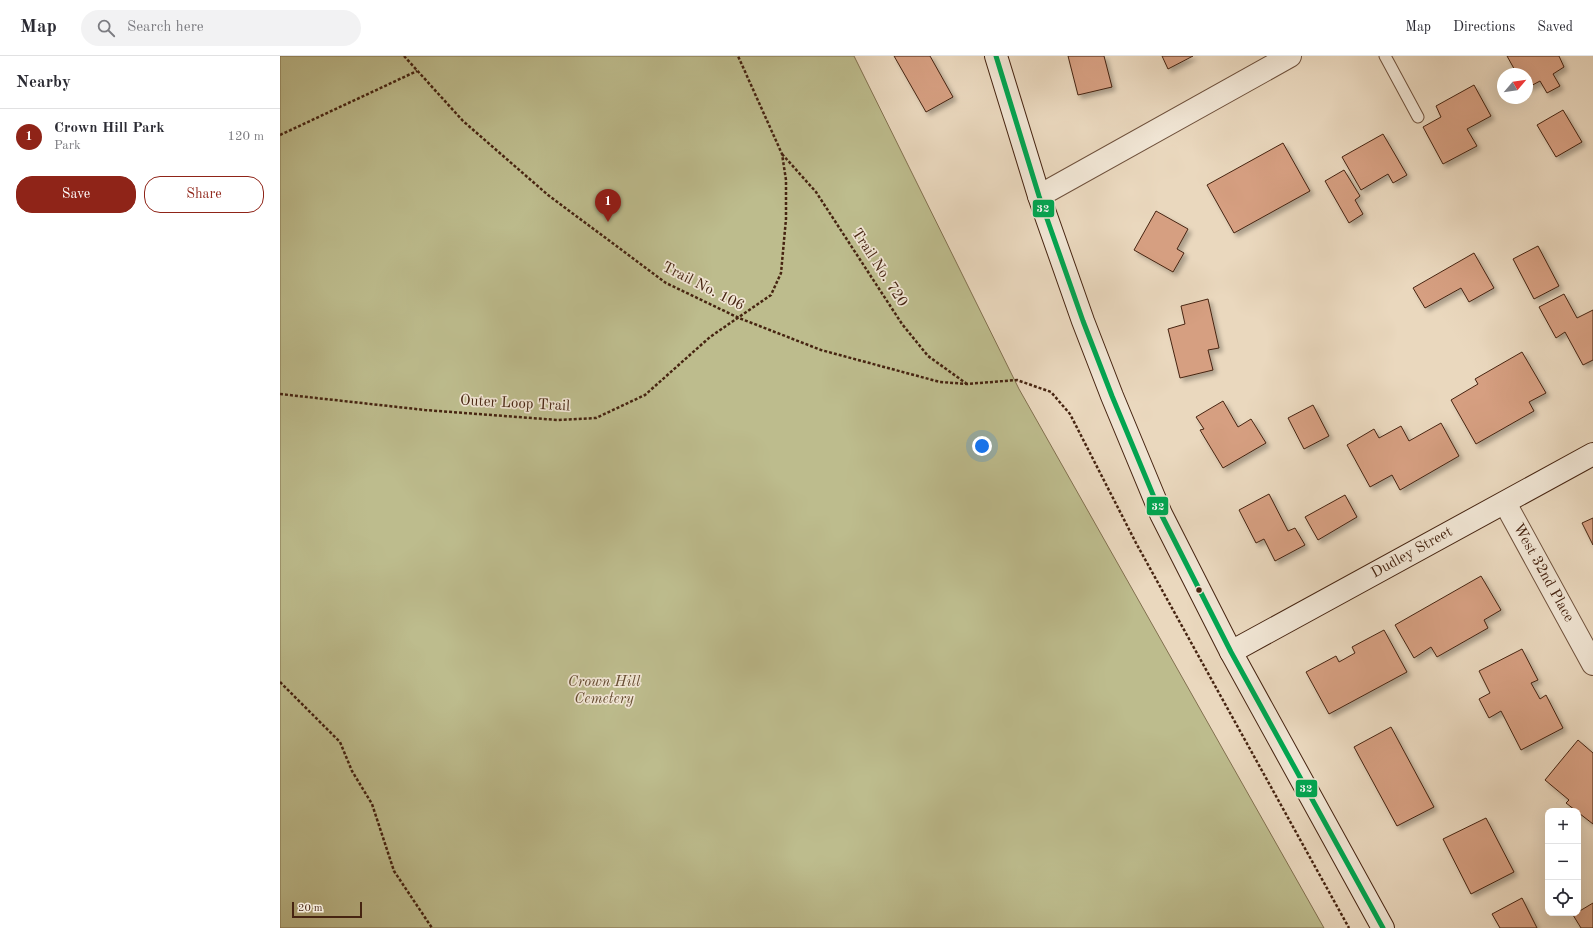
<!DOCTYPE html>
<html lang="en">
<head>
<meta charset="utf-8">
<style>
  body { margin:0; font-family:"Old Standard TT",serif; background:#f2f2f3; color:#2b2b33 }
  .controls { position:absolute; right:12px; bottom:12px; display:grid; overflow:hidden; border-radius:8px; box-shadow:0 4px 16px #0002 }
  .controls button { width:36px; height:36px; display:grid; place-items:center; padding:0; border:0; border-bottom:1px solid #e1e1e2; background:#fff; color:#2b2b33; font:20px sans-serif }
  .compass { position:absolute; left:1217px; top:12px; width:36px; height:36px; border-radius:50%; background:#fff; box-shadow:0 4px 16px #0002; rotate:61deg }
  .scale { position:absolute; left:12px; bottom:10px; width:70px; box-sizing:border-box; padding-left:4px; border:2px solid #462411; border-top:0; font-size:11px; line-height:14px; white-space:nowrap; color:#462411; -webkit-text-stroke:3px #f1e6d5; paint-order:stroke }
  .you { position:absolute; left:702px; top:390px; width:14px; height:14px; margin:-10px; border:3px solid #fff; border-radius:50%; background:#1a73e8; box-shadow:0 0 0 6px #1a73e833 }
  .badge { display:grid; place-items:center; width:26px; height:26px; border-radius:50%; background:#8f2418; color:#fff; font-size:13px; font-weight:700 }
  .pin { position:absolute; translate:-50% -33px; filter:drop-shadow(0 1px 2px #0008) }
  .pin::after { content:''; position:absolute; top:21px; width:14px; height:12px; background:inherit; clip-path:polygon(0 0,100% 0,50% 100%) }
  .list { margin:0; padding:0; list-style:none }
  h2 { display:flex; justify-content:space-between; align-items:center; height:52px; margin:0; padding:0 16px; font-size:17px }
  h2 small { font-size:13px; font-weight:400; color:#7c7c81 }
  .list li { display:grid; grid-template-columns:26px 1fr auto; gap:12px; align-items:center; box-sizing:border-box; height:56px; padding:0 16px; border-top:1px solid #e1e1e2 }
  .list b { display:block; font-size:15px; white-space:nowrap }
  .list p { margin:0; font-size:13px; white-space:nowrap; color:#7c7c81 }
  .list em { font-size:13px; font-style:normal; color:#7c7c81 }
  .actions { display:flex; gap:8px; padding:12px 16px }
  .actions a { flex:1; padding:9px 0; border:1px solid #8f2418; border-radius:16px; text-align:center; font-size:14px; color:#8f2418 }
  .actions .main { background:#8f2418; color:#fff }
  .icon { flex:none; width:22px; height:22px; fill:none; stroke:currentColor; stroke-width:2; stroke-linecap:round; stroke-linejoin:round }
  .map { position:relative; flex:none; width:1313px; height:872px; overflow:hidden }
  header { display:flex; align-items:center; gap:24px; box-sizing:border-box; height:56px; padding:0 20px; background:#fff; border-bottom:1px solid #e1e1e2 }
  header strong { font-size:19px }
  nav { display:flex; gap:22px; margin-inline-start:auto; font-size:14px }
  .search { width:280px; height:36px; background:#f2f2f3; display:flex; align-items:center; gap:10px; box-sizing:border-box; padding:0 14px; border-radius:22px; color:#7c7c81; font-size:15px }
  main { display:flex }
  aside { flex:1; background:#fff }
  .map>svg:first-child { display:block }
  .green { fill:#bdbc8d; stroke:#82704f }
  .building { fill:#d69f81; stroke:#462411; filter:url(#shadow) }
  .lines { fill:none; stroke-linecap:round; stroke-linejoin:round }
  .lane-casing { stroke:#6f513c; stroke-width:13 }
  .street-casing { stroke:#6f513c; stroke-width:24 }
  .secondary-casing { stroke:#462411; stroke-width:24 }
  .path { stroke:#462411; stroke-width:2.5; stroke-dasharray:3 2; stroke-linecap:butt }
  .lane { stroke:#f1e6d5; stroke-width:11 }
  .street { stroke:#f1e6d5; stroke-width:22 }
  .secondary { stroke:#f1e6d5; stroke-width:22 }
  .bus-1-casing { stroke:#f1e6d5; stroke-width:8 }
  .bus-1 { stroke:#00a651; stroke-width:5 }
  .bus-dot { fill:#462411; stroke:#f1e6d5; stroke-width:1.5 }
  .labels { text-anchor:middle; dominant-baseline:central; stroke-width:3.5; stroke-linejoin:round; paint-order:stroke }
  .street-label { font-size:15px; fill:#462411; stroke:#f1e6d5 }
  .park-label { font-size:15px; font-style:italic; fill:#644a30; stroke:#f1e6d5 }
  .line-badge { stroke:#f1e6d5; stroke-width:1.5 }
  .badge-label { font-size:11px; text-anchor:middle; font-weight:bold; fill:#fff }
</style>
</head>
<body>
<header>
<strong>Map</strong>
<div class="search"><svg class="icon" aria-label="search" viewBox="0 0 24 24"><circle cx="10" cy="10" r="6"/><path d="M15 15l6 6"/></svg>Search here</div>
<nav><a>Map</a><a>Directions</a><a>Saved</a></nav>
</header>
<main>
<aside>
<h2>Nearby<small></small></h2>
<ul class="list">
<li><span class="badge">1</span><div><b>Crown Hill Park</b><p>Park</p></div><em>120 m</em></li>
</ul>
<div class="actions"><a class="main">Save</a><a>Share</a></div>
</aside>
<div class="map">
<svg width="1313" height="872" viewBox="0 0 1313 872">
  <defs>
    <filter id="shadow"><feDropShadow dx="3.5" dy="3.5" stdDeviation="2" flood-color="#0004"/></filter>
  </defs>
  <rect width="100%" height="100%" fill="#ead8be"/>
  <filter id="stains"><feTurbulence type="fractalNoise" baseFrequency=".005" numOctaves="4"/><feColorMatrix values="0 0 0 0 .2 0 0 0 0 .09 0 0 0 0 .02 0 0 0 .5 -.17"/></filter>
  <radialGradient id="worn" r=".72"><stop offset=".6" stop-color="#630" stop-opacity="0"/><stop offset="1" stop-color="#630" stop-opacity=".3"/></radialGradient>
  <polygon class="green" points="0,0 574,0 739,333 1044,872 0,872"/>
  <g class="building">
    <polygon points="614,0 650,0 673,41 646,56"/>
    <polygon points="788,0 824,0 832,31 798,39"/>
    <polygon points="882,0 913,0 888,13"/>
    <polygon points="1227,0 1279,0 1284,11 1273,18 1280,30 1267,37 1260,25 1247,32 1247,18 1237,18"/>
    <polygon points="1194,29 1211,60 1187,73 1197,90 1163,108 1143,71 1161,61 1156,50"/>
    <polygon points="1283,54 1302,86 1276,101 1257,69"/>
    <polygon points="1103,78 1127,119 1113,127 1108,118 1081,134 1062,101"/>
    <polygon points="1003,87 1030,135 954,177 927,129"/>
    <polygon points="1064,114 1080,140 1075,144 1083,158 1069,167 1045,125"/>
    <polygon points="876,155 908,173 897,193 904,197 893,216 854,194"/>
    <polygon points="1258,190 1279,230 1254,243 1233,203"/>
    <polygon points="1194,197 1214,232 1189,246 1181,232 1145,252 1133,232"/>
    <polygon points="1284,238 1297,262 1313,254 1313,304 1303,309 1285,276 1276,282 1259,251"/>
    <polygon points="928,243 939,292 928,294 933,314 900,322 888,273 905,268 901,250"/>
    <polygon points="1242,296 1266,337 1249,346 1254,355 1196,388 1171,344 1198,328 1195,323"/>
    <polygon points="943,345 958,371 971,363 986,387 943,412 920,374 924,373 916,361"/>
    <polygon points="1033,349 1049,380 1024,393 1008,362"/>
    <polygon points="1161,367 1179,400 1120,434 1112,419 1090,431 1067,389 1094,373 1099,382 1121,370 1129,385"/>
    <polygon points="989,438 1008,475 1015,472 1025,489 995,505 984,483 976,487 959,454"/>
    <polygon points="1065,439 1077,461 1038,484 1025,461"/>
    <polygon points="1313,462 1313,489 1302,467"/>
    <polygon points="1201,520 1221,554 1204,564 1208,572 1157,601 1151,591 1134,602 1115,569"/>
    <polygon points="1104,574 1127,616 1049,658 1026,616 1056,600 1059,606 1075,597 1072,591"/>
    <polygon points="1242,593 1258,624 1251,627 1260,643 1266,639 1283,672 1241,694 1221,655 1209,662 1199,643 1210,637 1199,615"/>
    <polygon points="1111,671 1154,751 1117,770 1074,691"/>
    <polygon points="1298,684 1313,697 1313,768 1286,747 1289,744 1265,724"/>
    <polygon points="1206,762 1234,816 1191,838 1163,783"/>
    <polygon points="1242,842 1257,872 1220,872 1212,858"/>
    <polygon points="1313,847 1313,872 1301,872 1293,859 1298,857 1298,856"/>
  </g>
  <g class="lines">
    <defs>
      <polyline id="lane" points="1105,0 1138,61"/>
      <g id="street">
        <polyline points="759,140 1010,0"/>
        <polyline points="1225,447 1313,608"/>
      </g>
      <g id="secondary">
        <polyline points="716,0 759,140 803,265 832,340 881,458 951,596 1103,872"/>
        <polyline points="951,596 1313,398"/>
      </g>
    </defs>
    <use href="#lane" class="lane-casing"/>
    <use href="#street" class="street-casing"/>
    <use href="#secondary" class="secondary-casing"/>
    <g class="path">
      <polyline points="124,0 183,65 268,139 386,227 459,262 541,294 660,326 687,328 737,324 771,336 790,358 856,487 1069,872"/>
      <polyline points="0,79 137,15"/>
      <polyline points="502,98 536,136 622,268 648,300 687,328"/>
      <polyline points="0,338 145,354 278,364 316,362 365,339 430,281 491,239 501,217 506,163 506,124 502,98 458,0"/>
      <polyline points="0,626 60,686 72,715 92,748 114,815 152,872"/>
    </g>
    <use href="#lane" class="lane"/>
    <use href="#street" class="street"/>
    <use href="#secondary" class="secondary"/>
    <defs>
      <polyline id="bus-1" points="716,0 759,140 803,265 832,340 881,458 951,596 1103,872"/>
    </defs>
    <use href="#bus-1" class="bus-1-casing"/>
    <use href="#bus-1" class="bus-1"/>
  </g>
  <circle class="bus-dot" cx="919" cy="534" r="3.5"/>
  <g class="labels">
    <g class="street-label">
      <text transform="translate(599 212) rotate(57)">Trail No. 720</text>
      <text transform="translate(423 231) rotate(27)">Trail No. 106</text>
      <text transform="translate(235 348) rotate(3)">Outer Loop Trail</text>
      <text transform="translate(1132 497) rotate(-29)">Dudley Street</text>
      <text transform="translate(1263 517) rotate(61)">West 32nd Place</text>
    </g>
    <g class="park-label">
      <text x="324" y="626">Crown Hill<tspan x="324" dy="17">Cemetery</tspan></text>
    </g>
  </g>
  <g class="line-badge">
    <rect x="752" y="143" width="23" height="19" rx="4" fill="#00a651"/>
    <rect x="866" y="440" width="23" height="20" rx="4" fill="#00a651"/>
    <rect x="1015" y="723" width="23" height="19" rx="4" fill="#00a651"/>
  </g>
  <g class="badge-label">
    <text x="763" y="156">32</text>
    <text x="878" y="454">32</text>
    <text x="1026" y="736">32</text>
  </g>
  <rect width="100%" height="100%" filter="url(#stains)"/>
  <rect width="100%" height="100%" fill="url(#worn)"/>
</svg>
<div class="controls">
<button>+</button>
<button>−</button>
<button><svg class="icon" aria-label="locate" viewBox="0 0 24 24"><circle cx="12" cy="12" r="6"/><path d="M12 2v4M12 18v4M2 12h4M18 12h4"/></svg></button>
</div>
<svg class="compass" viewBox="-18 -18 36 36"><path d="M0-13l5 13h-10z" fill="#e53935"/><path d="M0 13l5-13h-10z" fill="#7c7c81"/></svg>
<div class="scale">20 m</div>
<div class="you"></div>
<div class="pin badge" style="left:328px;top:166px">1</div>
</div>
</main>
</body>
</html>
